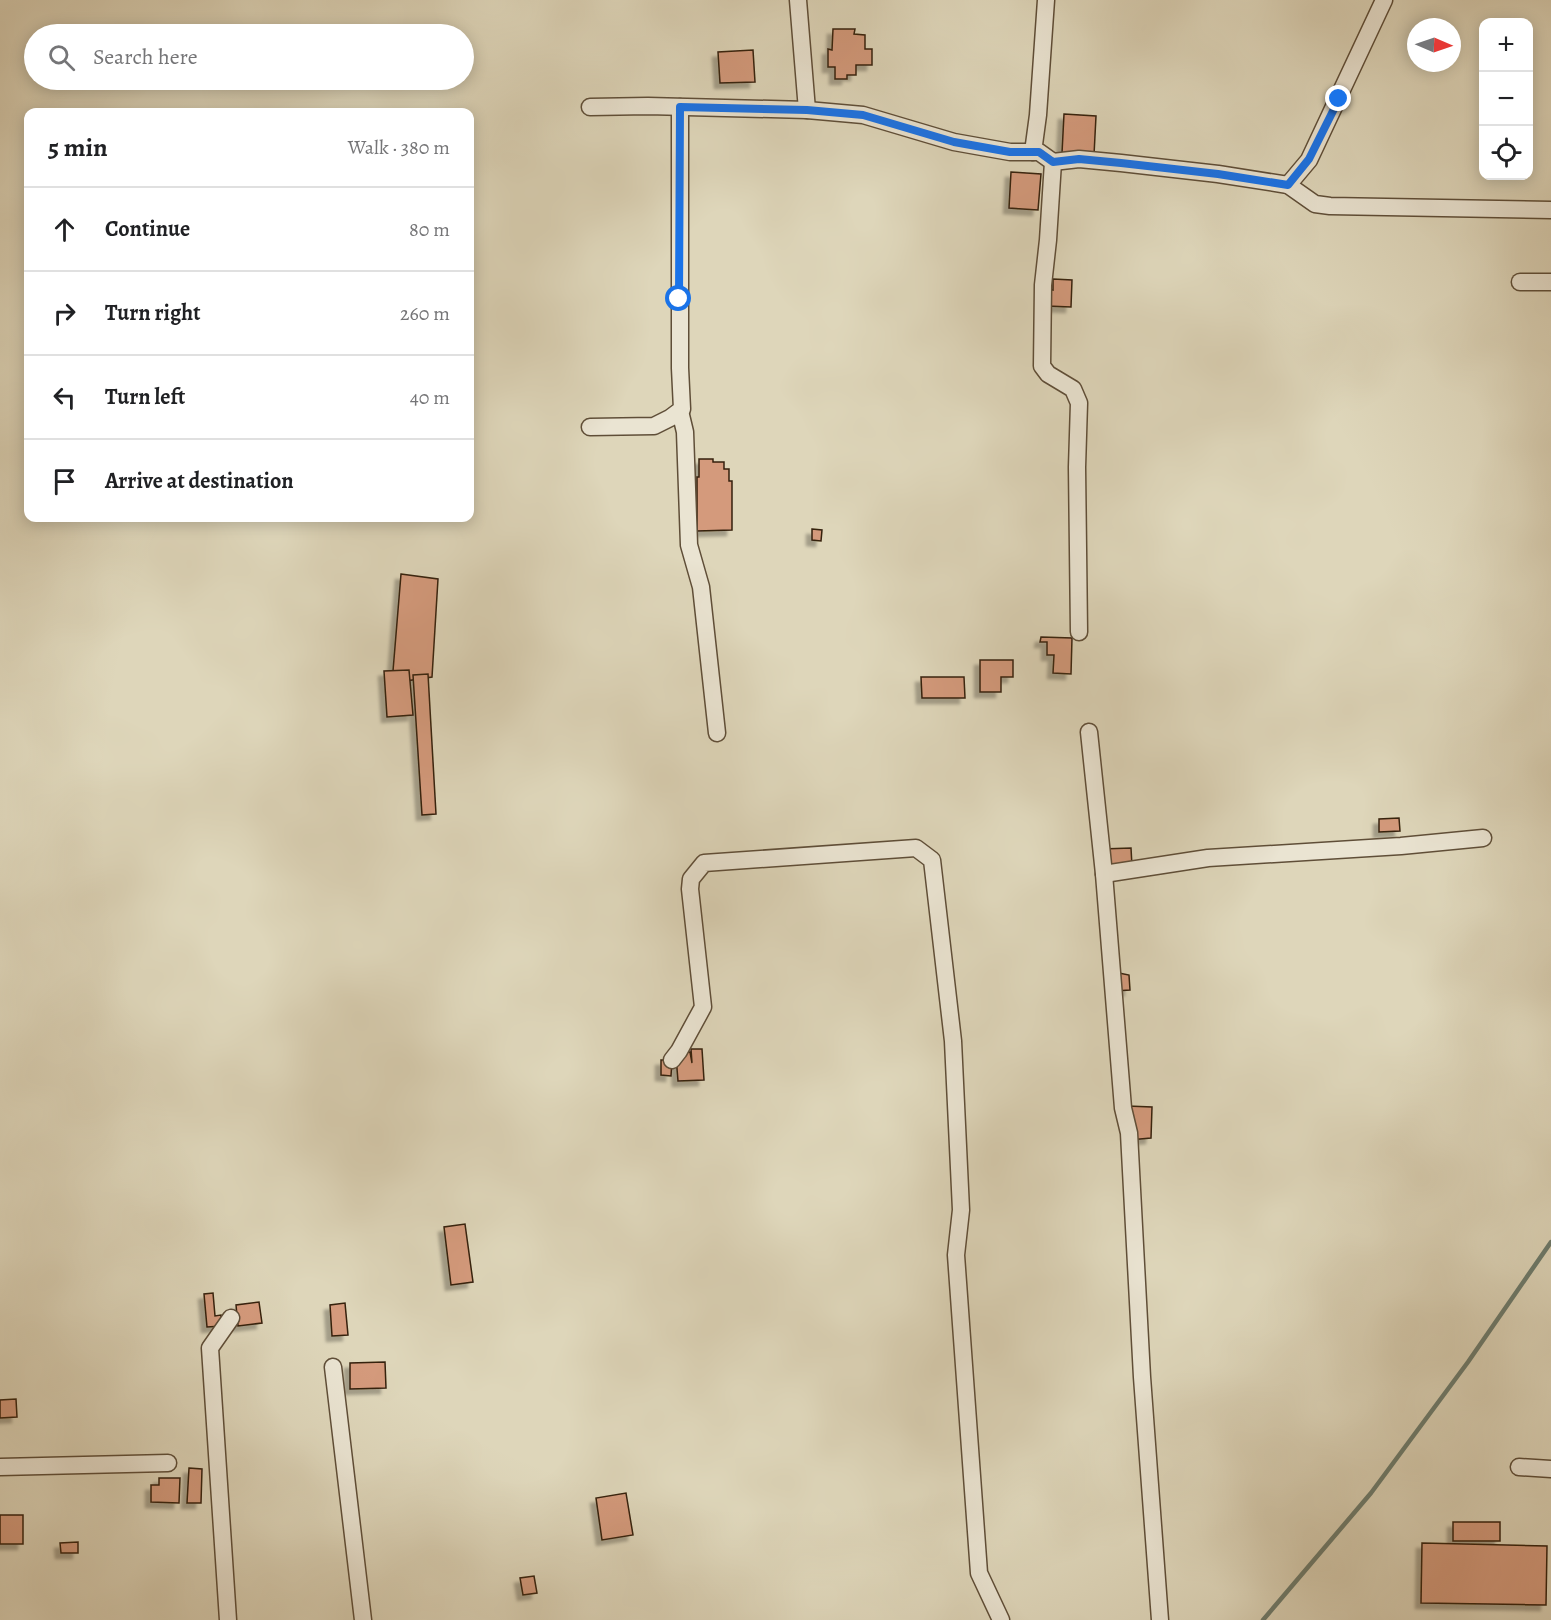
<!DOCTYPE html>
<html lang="en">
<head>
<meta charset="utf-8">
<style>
  body { margin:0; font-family:Alegreya,serif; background:#f6f6f6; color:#202124 }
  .controls { position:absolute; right:18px; top:18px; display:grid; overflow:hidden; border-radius:12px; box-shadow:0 3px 15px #0003 }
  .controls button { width:54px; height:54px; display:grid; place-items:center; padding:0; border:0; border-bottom:2px solid #e0e0e0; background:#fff; color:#202124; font:30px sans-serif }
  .compass { position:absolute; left:1407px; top:18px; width:54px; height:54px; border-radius:50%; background:#fff; box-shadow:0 3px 15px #0003; rotate:92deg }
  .stop { position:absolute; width:18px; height:18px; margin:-14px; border:4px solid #1a73e8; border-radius:50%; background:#fff }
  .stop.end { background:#1a73e8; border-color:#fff; box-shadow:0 2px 6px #0008 }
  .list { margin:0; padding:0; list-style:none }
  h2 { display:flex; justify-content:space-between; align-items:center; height:78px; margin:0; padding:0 24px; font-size:26px }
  h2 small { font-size:20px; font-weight:400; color:#757577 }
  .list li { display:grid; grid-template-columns:39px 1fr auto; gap:18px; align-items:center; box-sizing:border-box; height:84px; padding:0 24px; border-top:2px solid #e0e0e0 }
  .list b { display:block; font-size:22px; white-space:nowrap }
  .list em { font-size:20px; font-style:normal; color:#757577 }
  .icon { flex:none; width:33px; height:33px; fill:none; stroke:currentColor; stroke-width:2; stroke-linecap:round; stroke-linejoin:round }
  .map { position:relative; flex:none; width:1551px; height:1620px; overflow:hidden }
  .search { position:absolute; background:#fff; box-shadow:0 3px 15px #0003; left:24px; top:24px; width:450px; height:66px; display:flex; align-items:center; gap:15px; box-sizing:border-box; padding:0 21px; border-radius:33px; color:#757577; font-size:22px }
  .panel { position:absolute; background:#fff; box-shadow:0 3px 15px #0003; left:24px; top:108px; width:450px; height:414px; border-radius:12px }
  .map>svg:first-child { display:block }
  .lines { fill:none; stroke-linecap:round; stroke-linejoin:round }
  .stream { stroke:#6d7c6e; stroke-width:4.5 }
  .building { fill:#d49a7c; stroke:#35200c; stroke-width:1.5; filter:url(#shadow) }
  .minor-casing { stroke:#5f4e38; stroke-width:19 }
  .minor { stroke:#eae4d2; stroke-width:16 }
  .route { stroke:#1a73e8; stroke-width:8 }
</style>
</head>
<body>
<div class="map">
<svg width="1551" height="1620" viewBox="0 0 1551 1620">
  <defs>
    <filter id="shadow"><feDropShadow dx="-5.5" dy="5.5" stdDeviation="1.5" flood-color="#0004"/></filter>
  </defs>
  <rect width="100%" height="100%" fill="#ded6ba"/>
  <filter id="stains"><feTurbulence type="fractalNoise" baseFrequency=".00333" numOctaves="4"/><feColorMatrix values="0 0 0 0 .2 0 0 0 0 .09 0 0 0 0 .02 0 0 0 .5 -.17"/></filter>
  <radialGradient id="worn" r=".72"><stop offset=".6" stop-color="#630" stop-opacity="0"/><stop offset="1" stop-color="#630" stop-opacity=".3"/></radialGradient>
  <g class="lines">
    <polyline class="stream" points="1263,1620 1371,1493 1468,1362 1551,1242"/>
  </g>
  <g class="building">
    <polygon points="833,29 855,29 854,34 865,35 865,49 872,49 872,65 856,65 856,75 847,75 847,79 835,79 835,67 828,67 828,49 832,50"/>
    <polygon points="753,50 755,82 720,83 718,52"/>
    <polygon points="1064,114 1096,116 1094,155 1062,153"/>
    <polygon points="1011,172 1041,174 1038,210 1009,208"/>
    <polygon points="1053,279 1072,280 1071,307 1047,306 1048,289 1053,290"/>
    <polygon points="699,459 713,459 713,462 724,462 724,469 729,469 729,481 732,481 732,530 697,531 697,477 699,477"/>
    <polygon points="812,529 822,530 821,541 812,540"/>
    <polygon points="401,574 438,579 432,677 392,683"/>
    <polygon points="1041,637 1072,638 1071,674 1053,673 1054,655 1047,655 1047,642 1040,642"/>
    <polygon points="980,660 1013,660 1013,677 1001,677 1001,692 980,692"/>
    <polygon points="409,670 413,715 387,717 384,671"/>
    <polygon points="428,674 436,814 422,815 413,675"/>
    <polygon points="921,677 964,677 965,698 922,698"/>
    <polygon points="1399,818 1400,831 1379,832 1379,819"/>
    <polygon points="1131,848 1132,866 1108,868 1102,849"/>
    <polygon points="1119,973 1129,975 1130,990 1115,991"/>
    <polygon points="691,1049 702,1049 704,1080 678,1081 676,1056 681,1052 690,1052 692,1063"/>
    <polygon points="661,1060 672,1060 671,1076 661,1075"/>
    <polygon points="1127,1106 1152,1107 1151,1138 1129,1140"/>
    <polygon points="465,1224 473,1282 451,1285 444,1227"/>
    <polygon points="213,1293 215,1316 221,1315 222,1326 207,1327 204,1294"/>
    <polygon points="259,1302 262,1323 238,1326 236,1305"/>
    <polygon points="345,1303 348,1335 332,1336 330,1305"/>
    <polygon points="385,1362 386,1388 350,1389 350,1363"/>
    <polygon points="16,1399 17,1417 0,1418 0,1400"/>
    <polygon points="189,1468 202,1469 201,1503 187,1503"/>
    <polygon points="159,1478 180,1478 179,1503 151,1502 151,1485 159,1485"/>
    <polygon points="626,1493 633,1535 602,1540 596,1498"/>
    <rect x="0" y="1515" width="23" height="29"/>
    <rect x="1453" y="1522" width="47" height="19"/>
    <polygon points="78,1542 78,1553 61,1553 60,1543"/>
    <polygon points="1422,1543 1547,1546 1546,1605 1421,1603"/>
    <polygon points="534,1576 537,1593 523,1595 520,1578"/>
  </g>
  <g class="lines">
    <defs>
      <g id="minor">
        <polyline points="798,0 807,110"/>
        <polyline points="590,107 648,106 807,110 863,115 954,142 1010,152 1039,152 1053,162 1048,240 1043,285 1042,366 1048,374 1073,389 1079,403 1077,467 1079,632"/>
        <polyline points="1033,152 1038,115 1046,0"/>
        <polyline points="1053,162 1079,159 1121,163 1218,174 1288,185 1315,204 1330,206 1551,210"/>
        <polyline points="1288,185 1309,160 1384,0"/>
        <polyline points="1520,282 1551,282"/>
        <polyline points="680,411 685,432 689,545 701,587 717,733"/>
        <polyline points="590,427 654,426 670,418 682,409 680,368 680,107"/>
        <polyline points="1089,732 1104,874 1123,1108 1129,1133 1142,1377 1160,1620"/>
        <polyline points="1104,874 1208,858 1401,846 1483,838"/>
        <polyline points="672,1060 679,1051 703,1007 690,889 691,879 704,863 916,848 932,860 953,1041 961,1210 956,1255 979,1573 1001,1620"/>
        <polyline points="333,1367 363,1620"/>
        <polyline points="0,1467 168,1463"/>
        <polyline points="1519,1467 1551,1469"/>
        <polyline points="228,1620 210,1348 231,1318"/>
      </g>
    </defs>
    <use href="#minor" class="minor-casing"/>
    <use href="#minor" class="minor"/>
  </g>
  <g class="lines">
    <polyline class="route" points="679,299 680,107 807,110 863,115 954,142 1010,152 1039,152 1053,162 1079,159 1121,163 1218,174 1288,185 1309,159 1339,99"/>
  </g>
  <rect width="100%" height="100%" filter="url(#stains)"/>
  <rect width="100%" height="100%" fill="url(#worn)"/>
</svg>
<div class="controls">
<button>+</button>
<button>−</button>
<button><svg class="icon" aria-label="locate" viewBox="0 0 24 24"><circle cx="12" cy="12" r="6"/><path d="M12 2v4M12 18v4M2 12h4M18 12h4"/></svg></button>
</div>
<svg class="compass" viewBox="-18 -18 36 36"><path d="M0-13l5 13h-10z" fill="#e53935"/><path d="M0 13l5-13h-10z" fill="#757577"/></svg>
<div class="stop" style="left:679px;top:299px"></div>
<div class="stop end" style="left:1339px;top:99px"></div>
<div class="search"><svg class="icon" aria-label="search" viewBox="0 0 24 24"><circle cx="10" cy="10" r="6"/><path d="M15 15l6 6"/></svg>Search here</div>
<section class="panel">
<h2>5 min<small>Walk · 380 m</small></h2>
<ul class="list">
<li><svg class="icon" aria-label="ahead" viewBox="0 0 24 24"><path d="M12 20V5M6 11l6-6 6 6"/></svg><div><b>Continue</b></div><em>80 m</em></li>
<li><svg class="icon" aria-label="right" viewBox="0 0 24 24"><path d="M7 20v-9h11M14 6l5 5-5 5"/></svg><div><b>Turn right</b></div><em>260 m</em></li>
<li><svg class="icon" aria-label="left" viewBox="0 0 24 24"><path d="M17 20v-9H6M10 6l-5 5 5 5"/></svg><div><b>Turn left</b></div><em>40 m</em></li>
<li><svg class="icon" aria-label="arrive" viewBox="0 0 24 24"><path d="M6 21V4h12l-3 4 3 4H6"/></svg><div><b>Arrive at destination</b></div></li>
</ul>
</section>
</div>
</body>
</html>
